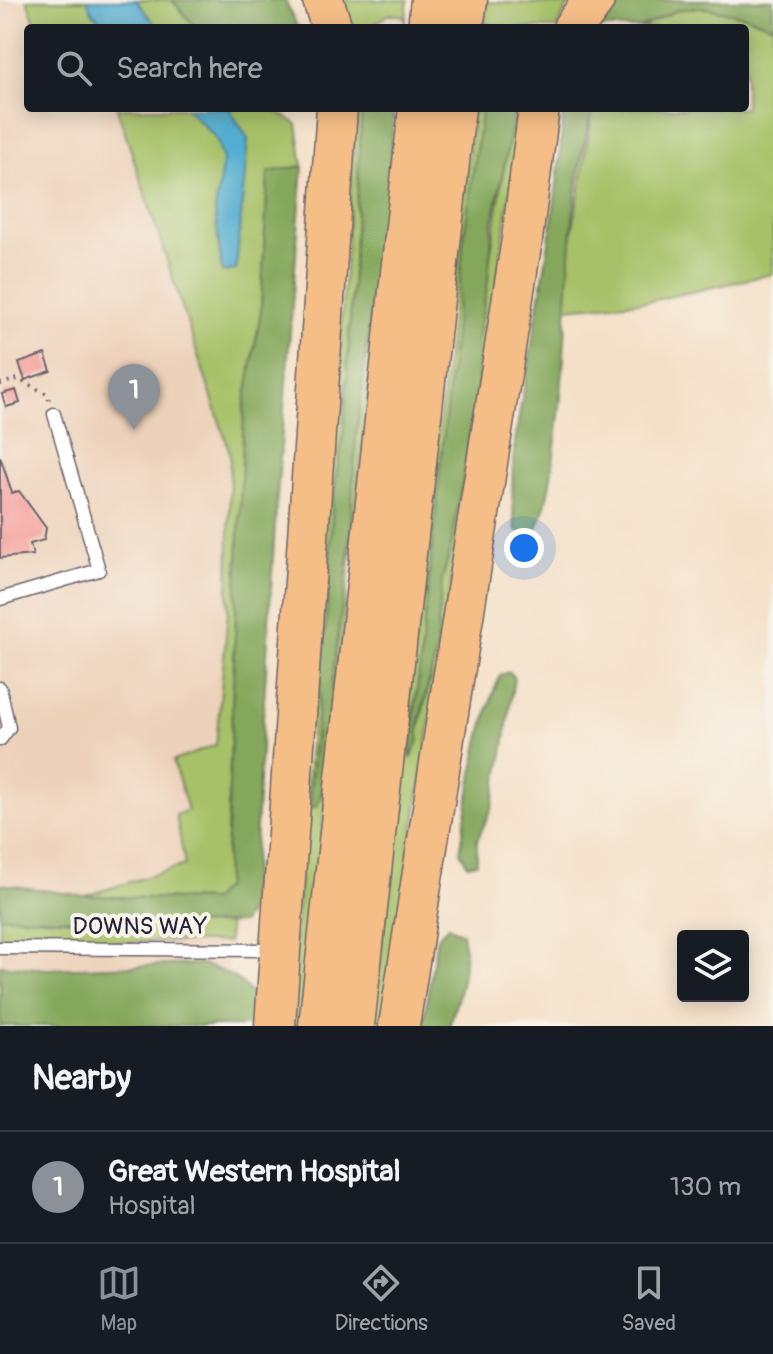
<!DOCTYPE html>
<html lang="en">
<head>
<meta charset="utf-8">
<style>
  body { margin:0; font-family:Pangolin,sans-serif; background:#242831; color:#f1f3f6 }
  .controls { position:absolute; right:24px; bottom:24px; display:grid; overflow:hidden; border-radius:8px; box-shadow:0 4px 20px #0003 }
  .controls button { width:72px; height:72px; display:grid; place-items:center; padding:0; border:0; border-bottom:2px solid #363941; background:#171b24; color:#f1f3f6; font:40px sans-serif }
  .you { position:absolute; left:524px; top:548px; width:28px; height:28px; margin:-20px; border:6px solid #fff; border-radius:50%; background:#1a73e8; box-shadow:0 0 0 12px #1a73e833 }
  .badge { display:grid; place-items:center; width:52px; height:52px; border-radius:50%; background:#8c9099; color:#fff; font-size:26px; font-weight:700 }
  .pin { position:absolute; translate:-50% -66px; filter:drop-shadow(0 2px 4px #0008) }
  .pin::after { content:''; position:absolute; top:42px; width:28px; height:24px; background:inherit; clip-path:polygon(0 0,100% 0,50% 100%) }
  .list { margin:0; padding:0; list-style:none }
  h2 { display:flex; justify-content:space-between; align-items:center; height:104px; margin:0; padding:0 32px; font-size:34px }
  h2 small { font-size:26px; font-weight:400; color:#9ea1a6 }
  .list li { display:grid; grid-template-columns:52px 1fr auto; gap:24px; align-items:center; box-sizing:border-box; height:112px; padding:0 32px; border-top:2px solid #363941 }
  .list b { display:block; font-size:30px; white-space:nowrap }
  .list p { margin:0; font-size:26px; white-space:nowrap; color:#9ea1a6 }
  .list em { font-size:26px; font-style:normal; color:#9ea1a6 }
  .icon { flex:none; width:44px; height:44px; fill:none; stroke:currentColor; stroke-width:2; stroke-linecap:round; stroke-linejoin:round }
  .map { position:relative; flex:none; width:773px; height:1026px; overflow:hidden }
  .search { position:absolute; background:#171b24; box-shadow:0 4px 20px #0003; left:24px; right:24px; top:24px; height:88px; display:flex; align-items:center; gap:20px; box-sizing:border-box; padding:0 28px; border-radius:8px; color:#9ea1a6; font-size:30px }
  .sheet { height:216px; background:#171b24 }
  nav { display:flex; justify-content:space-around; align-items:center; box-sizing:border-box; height:112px; border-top:2px solid #363941; background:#171b24; font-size:22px; color:#9ea1a6 }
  nav a { display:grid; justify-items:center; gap:4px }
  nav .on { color:#8c9099 }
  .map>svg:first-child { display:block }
  .built { fill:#edd1ba }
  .green { fill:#a6c168; stroke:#647252; stroke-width:2 }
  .forest { fill:#84a75c; stroke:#53644c; stroke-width:2 }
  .water { fill:#53add0; stroke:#3a6886; stroke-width:2 }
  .building { fill:#f69d9a }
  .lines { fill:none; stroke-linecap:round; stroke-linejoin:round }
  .service-casing { stroke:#6c646c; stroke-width:15 }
  .trunk-casing { stroke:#6c646c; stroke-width:43 }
  .path { stroke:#6c646c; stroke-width:4; stroke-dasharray:2 6; stroke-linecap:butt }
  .service { stroke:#fff; stroke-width:12 }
  .trunk { stroke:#f6be87; stroke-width:40 }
  .labels { text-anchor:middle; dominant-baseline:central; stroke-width:8; stroke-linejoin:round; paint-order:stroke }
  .street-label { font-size:24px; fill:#22223b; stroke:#f7f3e8 }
</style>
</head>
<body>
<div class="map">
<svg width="773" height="1026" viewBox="0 0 773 1026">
  <rect width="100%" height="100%" fill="#f7f3e8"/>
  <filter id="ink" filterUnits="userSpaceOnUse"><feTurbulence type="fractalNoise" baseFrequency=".0125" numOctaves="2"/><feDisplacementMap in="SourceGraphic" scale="16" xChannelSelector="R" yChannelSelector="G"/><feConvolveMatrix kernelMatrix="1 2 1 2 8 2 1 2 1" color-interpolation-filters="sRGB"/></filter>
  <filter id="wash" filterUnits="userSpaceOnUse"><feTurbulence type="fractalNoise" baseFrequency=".006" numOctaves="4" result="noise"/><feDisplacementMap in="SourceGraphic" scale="32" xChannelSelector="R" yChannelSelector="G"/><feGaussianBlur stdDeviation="1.8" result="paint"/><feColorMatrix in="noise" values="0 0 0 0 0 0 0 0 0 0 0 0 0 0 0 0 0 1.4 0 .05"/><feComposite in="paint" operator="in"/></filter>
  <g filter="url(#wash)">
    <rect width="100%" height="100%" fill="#f4e0c8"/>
    <polygon class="built" points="0,0 250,0 270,28 28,28 28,108 289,108 246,752 228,976 0,1026"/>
    <g class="green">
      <polygon points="27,0 172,0 196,28 37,28"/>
      <polygon points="342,0 408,0 405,28 404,16 390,14 368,28 352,28"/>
      <polygon points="487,2 569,5 556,28 505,28 485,23"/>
      <polygon points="700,7 746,16 773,26 773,274 650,301 566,308 569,253 593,108 745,108 745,28 640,28 677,10"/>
      <polygon points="117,108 270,108 297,124 303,166 268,173 261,311 244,408 225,887 213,900 85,896 185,865 176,815 188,810 173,761 216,745 228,613 230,453"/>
      <polygon points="357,108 362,108 344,428 333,498 327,613 310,791 314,807 320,800 330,761 300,1026 289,1026"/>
      <polygon points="474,108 482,108 464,238 424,639 408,750 413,757 435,657 442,580 451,547 478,386 478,335 511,124 516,108 523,108 384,1026 373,1026"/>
      <polygon points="382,257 331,746 332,682 348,559 356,438 373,293"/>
      <polygon points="0,916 188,925 228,924 228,942 0,942"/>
    </g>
    <g class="forest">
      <polygon points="172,0 285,0 298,28 196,28"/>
      <polygon points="625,0 773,0 773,26 746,16 700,7 677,10 640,28 594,28"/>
      <polygon points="362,108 394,108 387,212 382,257 373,293 356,438 348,559 332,682 330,761 317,807 313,807 310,791 327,613 333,498 344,428"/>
      <polygon points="482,108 516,108 493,221 488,282 478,335 478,386 451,547 442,580 435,657 419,721 419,740 410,759 464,238"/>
      <path d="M563,108h30c-30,105 -22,216 -36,324 -5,32 -6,65 -20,96l-11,5 -10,-2c-11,-66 5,-122 16,-187 13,-78 28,-156 31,-236z"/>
      <polygon points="303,166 276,510 251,908 242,923 188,925 0,916 0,884 85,896 212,900 225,887 244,408 261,311 268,172"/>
      <path d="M509,672l5,6 -11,75 -11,55 -15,32v23l-9,2 -8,-13c10,-59 17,-122 40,-177z"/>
      <path d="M448,926l14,7c7,33 -3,63 -13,93h-26l14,-89z"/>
      <path d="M199,964c17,4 49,16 54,35 2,8 1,19 1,27h-254v-61l47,4z"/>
    </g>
    <g class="water">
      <polygon points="87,0 136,0 158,28 109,28 92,13"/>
      <polygon points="186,108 229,108 248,139 236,270 222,272 215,211 223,160 216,138"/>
    </g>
    <g id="blocks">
      <g class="building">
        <polygon points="45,354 51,371 25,380 19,363"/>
        <polygon points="16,390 20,403 6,407 2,394"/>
        <polygon points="0,456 12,493 19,491 46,528 44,540 30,544 33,555 0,558"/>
      </g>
    </g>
  </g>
  <g filter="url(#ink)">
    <use href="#blocks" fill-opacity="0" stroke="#6c646c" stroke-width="2"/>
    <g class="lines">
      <defs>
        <g id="service">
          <polyline points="0,599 99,570 54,414"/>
          <polyline points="0,688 9,728 0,740"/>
          <polyline points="0,948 277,950"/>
        </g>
        <g id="trunk">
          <polyline points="323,0 332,28"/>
          <polyline points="428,28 431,0"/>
          <polyline points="463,28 467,0"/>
          <polyline points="573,28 594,0"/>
          <polyline points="275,1026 337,108"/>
          <polyline points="319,1026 419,108"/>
          <polyline points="354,1026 455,108"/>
          <polyline points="399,1026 522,239 539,108"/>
        </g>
      </defs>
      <use href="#service" class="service-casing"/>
      <use href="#trunk" class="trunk-casing"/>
      <polyline class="path" points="0,384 18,379 47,394 49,400"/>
      <use href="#service" class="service"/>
      <use href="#trunk" class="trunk"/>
    </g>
  </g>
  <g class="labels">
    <g class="street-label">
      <text x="140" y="926">DOWNS WAY</text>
    </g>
  </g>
</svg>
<div class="controls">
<button><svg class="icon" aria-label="layers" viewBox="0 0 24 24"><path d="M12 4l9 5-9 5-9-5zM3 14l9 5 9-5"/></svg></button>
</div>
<div class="you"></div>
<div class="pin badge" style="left:134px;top:430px">1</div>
<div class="search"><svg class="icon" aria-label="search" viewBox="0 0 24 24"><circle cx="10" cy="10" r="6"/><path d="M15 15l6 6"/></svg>Search here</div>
</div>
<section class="sheet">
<h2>Nearby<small></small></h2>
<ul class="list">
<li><span class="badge">1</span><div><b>Great Western Hospital</b><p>Hospital</p></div><em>130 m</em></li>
</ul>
</section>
<nav>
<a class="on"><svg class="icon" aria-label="map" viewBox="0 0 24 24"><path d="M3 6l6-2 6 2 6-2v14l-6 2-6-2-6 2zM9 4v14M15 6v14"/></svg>Map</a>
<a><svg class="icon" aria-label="directions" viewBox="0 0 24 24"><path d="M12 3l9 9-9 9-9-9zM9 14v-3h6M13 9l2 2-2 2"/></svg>Directions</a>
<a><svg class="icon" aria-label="saved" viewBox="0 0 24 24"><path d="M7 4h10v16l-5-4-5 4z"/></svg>Saved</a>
</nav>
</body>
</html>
